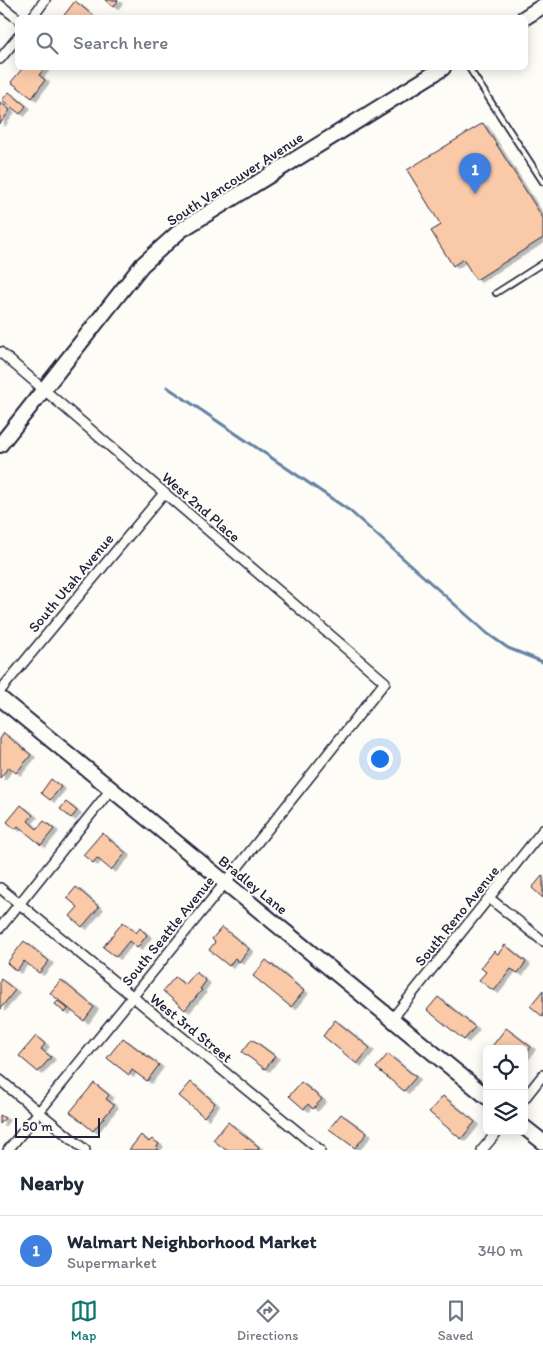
<!DOCTYPE html>
<html lang="en">
<head>
<meta charset="utf-8">
<style>
  body { margin:0; font-family:Itim,sans-serif; background:#f2f2f3; color:#1f2937 }
  .controls { position:absolute; right:15px; bottom:15px; display:grid; overflow:hidden; border-radius:8px; box-shadow:0 2px 12px #0003 }
  .controls button { width:45px; height:45px; display:grid; place-items:center; padding:0; border:0; border-bottom:1px solid #e0e1e3; background:#fff; color:#1f2937; font:25px sans-serif }
  .scale { position:absolute; left:15px; bottom:12px; width:85px; box-sizing:border-box; padding-left:5px; border:2px solid #22223b; border-top:0; font-size:14px; line-height:18px; white-space:nowrap; color:#22223b; -webkit-text-stroke:4px #fdfcf7; paint-order:stroke }
  .you { position:absolute; left:379px; top:758px; width:18px; height:18px; margin:-12px; border:4px solid #fff; border-radius:50%; background:#1a73e8; box-shadow:0 0 0 8px #1a73e833 }
  .badge { display:grid; place-items:center; width:32px; height:32px; border-radius:50%; background:#0f766e; color:#fff; font-size:16px; font-weight:700 }
  .pin { position:absolute; translate:-50% -41px; filter:drop-shadow(0 1px 2px #0008) }
  .pin::after { content:''; position:absolute; top:26px; width:18px; height:15px; background:inherit; clip-path:polygon(0 0,100% 0,50% 100%) }
  .list { margin:0; padding:0; list-style:none }
  h2 { display:flex; justify-content:space-between; align-items:center; height:65px; margin:0; padding:0 20px; font-size:21px }
  h2 small { font-size:16px; font-weight:400; color:#747a83 }
  .list li { display:grid; grid-template-columns:32px 1fr auto; gap:15px; align-items:center; box-sizing:border-box; height:70px; padding:0 20px; border-top:1px solid #e0e1e3 }
  .list b { display:block; font-size:19px; white-space:nowrap }
  .list p { margin:0; font-size:16px; white-space:nowrap; color:#747a83 }
  .list em { font-size:16px; font-style:normal; color:#747a83 }
  .icon { flex:none; width:28px; height:28px; fill:none; stroke:currentColor; stroke-width:2; stroke-linecap:round; stroke-linejoin:round }
  .map { position:relative; flex:none; width:543px; height:1150px; overflow:hidden }
  .search { position:absolute; background:#fff; box-shadow:0 2px 12px #0003; left:15px; right:15px; top:15px; height:55px; display:flex; align-items:center; gap:12px; box-sizing:border-box; padding:0 18px; border-radius:8px; color:#747a83; font-size:19px }
  .sheet { height:135px; background:#fff }
  nav { display:flex; justify-content:space-around; align-items:center; box-sizing:border-box; height:70px; border-top:1px solid #e0e1e3; background:#fff; font-size:14px; color:#747a83 }
  nav a { display:grid; justify-items:center; gap:2px }
  nav .on { color:#0f766e }
  .map>svg:first-child { display:block }
  .lines { fill:none; stroke-linecap:round; stroke-linejoin:round }
  .stream { stroke:#6481a5; stroke-width:3 }
  .building { fill:#f9c9a8; stroke:#22223b; filter:url(#shadow) }
  .lane-casing { stroke:#22223b; stroke-width:8 }
  .street-casing { stroke:#22223b; stroke-width:12 }
  .secondary-casing { stroke:#22223b; stroke-width:18 }
  .lane { stroke:#fdfcf7; stroke-width:4.5 }
  .street { stroke:#fdfcf7; stroke-width:9 }
  .secondary { stroke:#fdfcf7; stroke-width:14 }
  .labels { text-anchor:middle; dominant-baseline:central; stroke-width:4; stroke-linejoin:round; paint-order:stroke }
  .street-label { font-size:15px; fill:#22223b; stroke:#fdfcf7 }
</style>
</head>
<body>
<div class="map">
<svg width="543" height="1150" viewBox="0 0 543 1150">
  <defs>
    <filter id="shadow"><feDropShadow dx="4.5" dy="2.5" stdDeviation="0" flood-color="#0004"/></filter>
  </defs>
  <rect width="100%" height="100%" fill="#fdfcf7"/>
  <filter id="ink" filterUnits="userSpaceOnUse"><feTurbulence type="fractalNoise" baseFrequency=".02" numOctaves="2"/><feDisplacementMap in="SourceGraphic" scale="10" xChannelSelector="R" yChannelSelector="G"/><feConvolveMatrix kernelMatrix="1 2 1 2 8 2 1 2 1" color-interpolation-filters="sRGB"/></filter>
  <g filter="url(#ink)">
    <g class="lines">
      <polyline class="stream" points="167,387 350,511 488,634 508,648 543,662"/>
    </g>
    <g class="building">
      <polygon points="105,0 117,0 118,1 113,7"/>
      <polygon points="75,1 96,18 62,18"/>
      <polygon points="23,68 45,68 39,75 45,80 32,98 11,82"/>
      <polygon points="9,92 26,106 20,114 2,100"/>
      <polygon points="0,102 10,110 0,124"/>
      <polygon points="483,123 543,218 543,238 476,280 463,259 453,266 431,231 441,225 407,170"/>
      <polygon points="4,733 31,755 16,773 9,767 0,778 0,739"/>
      <polygon points="51,779 61,787 50,800 41,793"/>
      <polygon points="66,802 77,811 71,818 60,809"/>
      <polygon points="21,805 33,815 28,821 37,829 44,821 54,829 41,845 18,826 15,829 7,822"/>
      <polygon points="102,833 126,853 111,870 97,858 93,863 83,855"/>
      <polygon points="542,876 543,876 543,898 532,888"/>
      <polygon points="76,887 99,907 82,927 70,916 78,907 67,898"/>
      <polygon points="123,922 136,933 140,928 147,935 137,948 129,941 116,957 103,947"/>
      <polygon points="222,927 249,949 239,962 235,958 229,966 209,950 215,942 212,939"/>
      <polygon points="24,941 49,961 39,973 24,961 16,971 7,963"/>
      <polygon points="505,945 526,962 518,973 511,969 494,991 479,980 486,972 481,968 494,951 498,954"/>
      <polygon points="266,960 304,991 291,1007 253,976"/>
      <polygon points="196,972 206,981 200,989 202,990 185,1010 163,991 175,977 185,985"/>
      <polygon points="1,979 15,990 0,1009 0,981"/>
      <polygon points="61,980 94,1007 84,1021 50,993"/>
      <polygon points="543,990 543,1017 530,1006"/>
      <polygon points="438,997 475,1027 464,1040 427,1010"/>
      <polygon points="58,1001 68,1009 65,1013 55,1004"/>
      <polygon points="335,1020 370,1048 357,1064 323,1036"/>
      <polygon points="506,1028 531,1047 524,1057 524,1049 490,1049"/>
      <polygon points="36,1036 45,1044 41,1049 51,1057 38,1072 19,1056"/>
      <polygon points="123,1038 159,1065 147,1081 132,1070 129,1075 107,1058"/>
      <polygon points="252,1039 275,1056 265,1069 242,1052"/>
      <polygon points="388,1054 416,1077 404,1091 376,1068"/>
      <polygon points="191,1082 215,1103 204,1117 179,1096"/>
      <polygon points="301,1082 322,1099 313,1109 308,1104 304,1109 289,1096"/>
      <polygon points="94,1083 109,1095 106,1099 114,1105 93,1131 70,1112"/>
      <polygon points="443,1096 475,1122 461,1139 429,1112"/>
      <polygon points="341,1114 367,1133 355,1148 329,1129"/>
      <polygon points="0,1115 5,1118 0,1124"/>
      <polygon points="228,1122 259,1147 258,1149 259,1150 226,1150 213,1140"/>
      <polygon points="141,1135 149,1142 152,1139 159,1144 156,1148 159,1150 129,1150"/>
    </g>
    <g class="lines">
      <defs>
        <g id="lane">
          <polyline points="469,68 543,182"/>
          <polyline points="496,293 543,263"/>
        </g>
        <g id="street">
          <polyline points="0,5 18,19"/>
          <polyline points="32,18 45,0"/>
          <polyline points="0,59 18,37"/>
          <polyline points="0,352 385,682 225,883 8,1150"/>
          <polyline points="0,691 164,493"/>
          <polyline points="0,888 320,1150"/>
          <polyline points="489,898 543,941"/>
          <polyline points="0,928 112,788"/>
          <polyline points="392,1019 543,830"/>
          <polyline points="0,1080 85,1150"/>
          <polyline points="524,1099 543,1075"/>
          <polyline points="482,1150 498,1131"/>
        </g>
        <g id="secondary">
          <polyline points="524,18 543,6"/>
          <polyline points="0,445 142,265 181,230 443,68"/>
          <polyline points="0,698 487,1097"/>
          <polyline points="524,1127 543,1142"/>
        </g>
      </defs>
      <use href="#lane" class="lane-casing"/>
      <use href="#street" class="street-casing"/>
      <use href="#secondary" class="secondary-casing"/>
      <use href="#lane" class="lane"/>
      <use href="#street" class="street"/>
      <use href="#secondary" class="secondary"/>
    </g>
  </g>
  <g class="labels">
    <g class="street-label">
      <text transform="translate(235 179) rotate(-33)">South Vancouver Avenue</text>
      <text transform="translate(201 507) rotate(41)">West 2nd Place</text>
      <text transform="translate(71 583) rotate(-50)">South Utah Avenue</text>
      <text transform="translate(253 885) rotate(39)">Bradley Lane</text>
      <text transform="translate(457 916) rotate(-51)">South Reno Avenue</text>
      <text transform="translate(168 931) rotate(-51)">South Seattle Avenue</text>
      <text transform="translate(191 1028) rotate(39)">West 3rd Street</text>
    </g>
  </g>
</svg>
<div class="controls">
<button><svg class="icon" aria-label="locate" viewBox="0 0 24 24"><circle cx="12" cy="12" r="6"/><path d="M12 2v4M12 18v4M2 12h4M18 12h4"/></svg></button>
<button><svg class="icon" aria-label="layers" viewBox="0 0 24 24"><path d="M12 4l9 5-9 5-9-5zM3 14l9 5 9-5"/></svg></button>
</div>
<div class="scale">50 m</div>
<div class="you"></div>
<div class="pin badge" style="left:475px;top:194px;background:#3f7fe0">1</div>
<div class="search"><svg class="icon" aria-label="search" viewBox="0 0 24 24"><circle cx="10" cy="10" r="6"/><path d="M15 15l6 6"/></svg>Search here</div>
</div>
<section class="sheet">
<h2>Nearby<small></small></h2>
<ul class="list">
<li><span class="badge" style="background:#3f7fe0">1</span><div><b>Walmart Neighborhood Market</b><p>Supermarket</p></div><em>340 m</em></li>
</ul>
</section>
<nav>
<a class="on"><svg class="icon" aria-label="map" viewBox="0 0 24 24"><path d="M3 6l6-2 6 2 6-2v14l-6 2-6-2-6 2zM9 4v14M15 6v14"/></svg>Map</a>
<a><svg class="icon" aria-label="directions" viewBox="0 0 24 24"><path d="M12 3l9 9-9 9-9-9zM9 14v-3h6M13 9l2 2-2 2"/></svg>Directions</a>
<a><svg class="icon" aria-label="saved" viewBox="0 0 24 24"><path d="M7 4h10v16l-5-4-5 4z"/></svg>Saved</a>
</nav>
</body>
</html>
